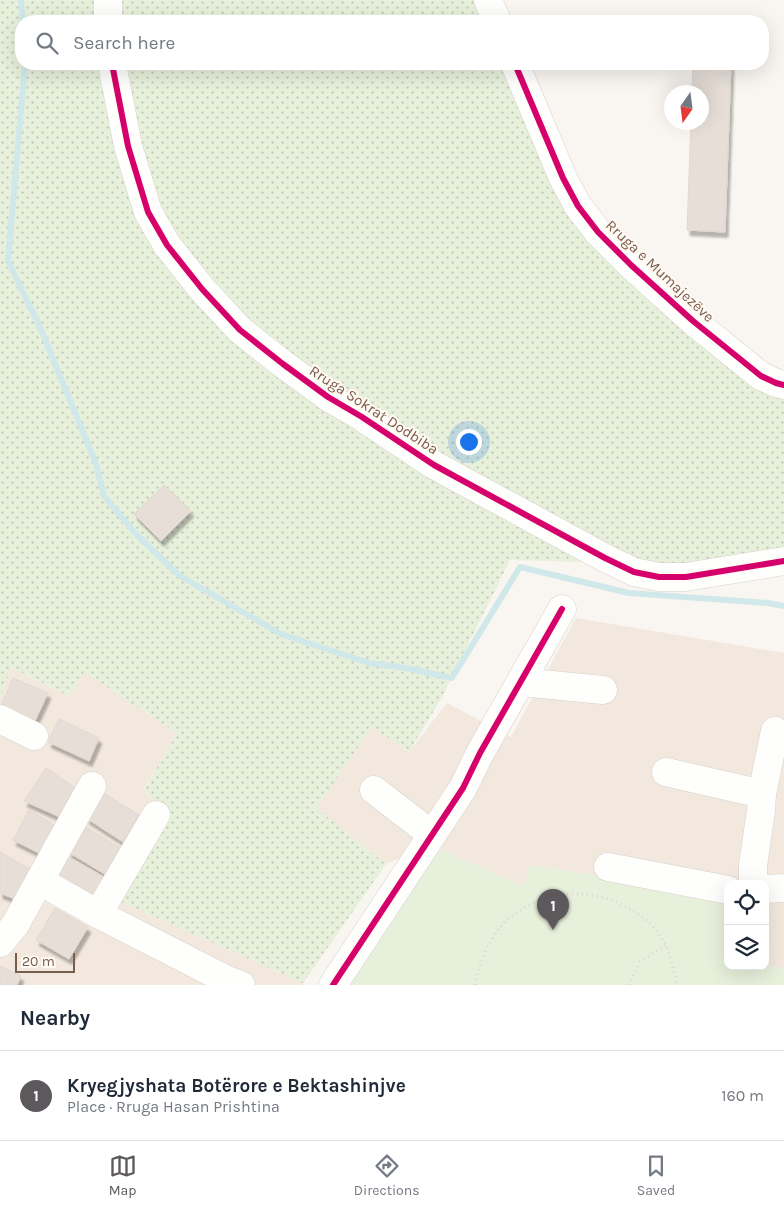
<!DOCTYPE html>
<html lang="en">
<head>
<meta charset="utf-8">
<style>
  body { margin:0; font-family:Karla,sans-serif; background:#f6f6f7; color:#1f2937 }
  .controls { position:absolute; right:15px; bottom:15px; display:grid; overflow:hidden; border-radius:10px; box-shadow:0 5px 20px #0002 }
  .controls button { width:45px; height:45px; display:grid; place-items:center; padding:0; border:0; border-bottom:1px solid #e0e1e3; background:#fff; color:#1f2937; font:25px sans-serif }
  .compass { position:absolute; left:664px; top:85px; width:45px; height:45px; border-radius:50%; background:#fff; box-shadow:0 5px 20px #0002; rotate:194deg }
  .scale { position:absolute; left:15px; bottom:12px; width:60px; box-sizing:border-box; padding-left:5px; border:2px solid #7a5c4d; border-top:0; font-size:14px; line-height:18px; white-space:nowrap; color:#7a5c4d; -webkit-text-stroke:4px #fffaf3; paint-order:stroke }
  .you { position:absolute; left:468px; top:441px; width:18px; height:18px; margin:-12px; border:4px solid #fff; border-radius:50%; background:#1a73e8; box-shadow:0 0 0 8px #1a73e833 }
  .badge { display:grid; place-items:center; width:32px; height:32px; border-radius:50%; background:#5c585b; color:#fff; font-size:16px; font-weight:700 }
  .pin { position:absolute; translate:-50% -41px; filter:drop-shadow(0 1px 2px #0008) }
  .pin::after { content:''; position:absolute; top:26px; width:18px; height:15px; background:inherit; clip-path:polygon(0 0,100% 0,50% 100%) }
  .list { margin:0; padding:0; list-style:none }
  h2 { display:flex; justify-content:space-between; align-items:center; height:65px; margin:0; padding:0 20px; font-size:21px }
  h2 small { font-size:16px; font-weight:400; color:#747a83 }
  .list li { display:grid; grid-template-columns:32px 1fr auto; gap:15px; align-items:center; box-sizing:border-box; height:90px; padding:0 20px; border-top:1px solid #e0e1e3 }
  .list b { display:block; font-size:19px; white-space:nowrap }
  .list p { margin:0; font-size:16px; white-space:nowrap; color:#747a83 }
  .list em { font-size:16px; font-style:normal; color:#747a83 }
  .icon { flex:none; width:28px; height:28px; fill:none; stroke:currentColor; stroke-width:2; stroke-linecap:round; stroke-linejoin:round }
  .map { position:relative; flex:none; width:784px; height:985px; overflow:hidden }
  .search { position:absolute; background:#fff; box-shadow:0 5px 20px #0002; left:15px; right:15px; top:15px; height:55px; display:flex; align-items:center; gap:12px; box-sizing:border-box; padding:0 18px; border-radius:20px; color:#747a83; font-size:19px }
  .sheet { height:155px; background:#fff }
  nav { display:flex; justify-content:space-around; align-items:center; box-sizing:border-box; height:70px; border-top:1px solid #e0e1e3; background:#fff; font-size:14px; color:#747a83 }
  nav a { display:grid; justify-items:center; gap:2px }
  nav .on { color:#5c585b }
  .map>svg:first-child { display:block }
  .residential { fill:#f2e8de }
  .grass { fill:url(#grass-dots) }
  .green { fill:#e7f0db }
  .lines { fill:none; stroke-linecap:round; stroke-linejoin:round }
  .stream { stroke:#d0e8ea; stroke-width:6 }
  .building { fill:#e6ded7; stroke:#e2d8d2; filter:url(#shadow) }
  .minor-casing { stroke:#d7d1cb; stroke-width:29 }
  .path { stroke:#dcd5d0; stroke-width:3; stroke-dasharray:1 4; stroke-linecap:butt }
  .minor { stroke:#fefefd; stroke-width:28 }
  .cycleway-casing { stroke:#fffaf3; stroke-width:9 }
  .cycleway { stroke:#d6006c; stroke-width:6 }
  .labels { text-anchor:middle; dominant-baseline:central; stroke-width:4; stroke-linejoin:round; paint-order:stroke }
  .street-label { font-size:15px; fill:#7a5c4d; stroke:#fffaf3 }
</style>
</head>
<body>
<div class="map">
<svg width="784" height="985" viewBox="0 0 784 985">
  <defs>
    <pattern id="grass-dots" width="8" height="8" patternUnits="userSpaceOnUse" patternTransform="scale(1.25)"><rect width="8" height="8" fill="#e7f0db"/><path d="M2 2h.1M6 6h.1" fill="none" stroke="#c0c6b4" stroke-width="1.8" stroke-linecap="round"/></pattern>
    <filter id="shadow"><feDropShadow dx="3" dy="5.5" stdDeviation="1" flood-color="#0004"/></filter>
  </defs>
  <rect width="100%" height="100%" fill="#f9f5f0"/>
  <g class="residential">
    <polygon points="576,618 784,653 784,970 765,964 765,884 728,884 728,897 530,865 524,886 430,845 386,864 316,808 372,726 409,752 447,703 511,737"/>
    <polygon points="11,667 69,696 84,671 177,733 143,791 169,807 119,901 303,983 304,985 0,985 0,699"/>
  </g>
  <polygon class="grass" points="0,0 488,0 497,21 21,21 21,64 515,64 578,206 784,385 784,567 510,560 441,699 409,752 372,727 316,808 386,864 303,983 119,901 169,807 143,792 177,733 84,672 69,696 11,667 0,699"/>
  <polygon class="green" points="430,845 524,886 530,865 728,897 728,966 765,966 765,964 784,970 784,985 345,985"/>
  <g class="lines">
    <g class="stream">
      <polyline points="21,0 23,21"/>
      <polyline points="25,64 8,261 42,332 96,464 104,496 137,535 180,576 281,634 369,663 406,668 452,678 520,567 629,593 768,603 784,606"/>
    </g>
  </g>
  <g class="building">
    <polygon points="693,64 731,64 725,232 687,230 691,122 702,122 702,92 692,92"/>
    <polygon points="164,485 191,511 161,541 134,514"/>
    <polygon points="13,678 48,693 33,725 0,708"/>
    <polygon points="59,719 99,738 89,761 48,742"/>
    <polygon points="46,768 80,791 62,818 24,801"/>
    <polygon points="102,792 139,815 123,842 86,818"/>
    <polygon points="29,810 61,829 45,856 13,840"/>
    <polygon points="84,826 125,851 108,876 68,852"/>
    <polygon points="0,852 33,871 15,899 0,893"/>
    <polygon points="67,856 109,880 94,907 51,883"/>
    <polygon points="55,908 88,927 69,959 36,940"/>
    <polygon points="0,966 21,976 17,985 0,985"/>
  </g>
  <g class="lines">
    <defs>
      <g id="minor">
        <polyline points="488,0 497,21"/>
        <polyline points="108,21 108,0"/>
        <polyline points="112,64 128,146 148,212 167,245 202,289 240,330 283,364 328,397 362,417 434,465 605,558 634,572 659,577 686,577 784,561"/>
        <polyline points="515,64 563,178 578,206 598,232 631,265 693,321 761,376 776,383 784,385"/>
        <polyline points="521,682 603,690"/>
        <polyline points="0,719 34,736"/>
        <polyline points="666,772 762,794"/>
        <polyline points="374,790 431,834"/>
        <polyline points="608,867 728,890"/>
        <polyline points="40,881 98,914 225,979 241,985"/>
        <polyline points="753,884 753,865 761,811 762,794 775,731"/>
        <polyline points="765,889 784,888"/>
        <polyline points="98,914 156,815"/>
        <polyline points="0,943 15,925 92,786"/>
        <polyline points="333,985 463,788 480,753 562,609"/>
      </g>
    </defs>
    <use href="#minor" class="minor-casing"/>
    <g class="path">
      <path d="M475,985v-5c8,-23 13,-39 29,-57 4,-5 10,-8 15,-12 43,-29 101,-20 136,18 14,16 18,36 22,56"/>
      <polyline points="629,985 640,962 665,945"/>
    </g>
    <use href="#minor" class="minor"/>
    <defs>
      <g id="cycleway">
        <polyline points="112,64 128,146 148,212 167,245 202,289 240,330 283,364 328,397 362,417 434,465 605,558 634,572 659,577 686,577 784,561"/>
        <polyline points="515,64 563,178 578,206 598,232 631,265 693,321 761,376 776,383 784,385"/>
        <polyline points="333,985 463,788 480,753 562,609"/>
      </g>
    </defs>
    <use href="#cycleway" class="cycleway-casing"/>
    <use href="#cycleway" class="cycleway"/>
  </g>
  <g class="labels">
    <g class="street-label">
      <text transform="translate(660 271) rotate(43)">Rruga e Mumajezëve</text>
      <text transform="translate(374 410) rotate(33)">Rruga Sokrat Dodbiba</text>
    </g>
  </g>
</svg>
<div class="controls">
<button><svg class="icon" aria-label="locate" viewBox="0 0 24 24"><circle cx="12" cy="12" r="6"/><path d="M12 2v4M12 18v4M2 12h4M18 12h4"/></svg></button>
<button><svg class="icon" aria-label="layers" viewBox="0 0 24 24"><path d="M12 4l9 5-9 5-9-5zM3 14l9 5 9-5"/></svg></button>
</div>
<svg class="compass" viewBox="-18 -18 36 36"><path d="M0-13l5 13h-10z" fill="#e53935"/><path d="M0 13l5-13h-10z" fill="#747a83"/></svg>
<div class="scale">20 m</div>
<div class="you"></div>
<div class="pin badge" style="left:553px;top:930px">1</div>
<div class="search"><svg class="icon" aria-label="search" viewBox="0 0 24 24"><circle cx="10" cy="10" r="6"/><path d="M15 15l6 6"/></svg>Search here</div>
</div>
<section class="sheet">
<h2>Nearby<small></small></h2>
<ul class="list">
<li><span class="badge">1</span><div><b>Kryegjyshata Botërore e Bektashinjve</b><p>Place · Rruga Hasan Prishtina</p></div><em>160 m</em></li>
</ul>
</section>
<nav>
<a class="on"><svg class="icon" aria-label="map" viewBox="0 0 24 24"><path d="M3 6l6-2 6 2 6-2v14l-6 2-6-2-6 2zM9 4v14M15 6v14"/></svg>Map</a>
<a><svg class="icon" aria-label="directions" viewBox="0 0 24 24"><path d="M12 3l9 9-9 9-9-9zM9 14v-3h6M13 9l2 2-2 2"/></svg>Directions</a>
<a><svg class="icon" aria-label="saved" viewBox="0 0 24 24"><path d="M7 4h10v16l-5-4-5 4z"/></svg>Saved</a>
</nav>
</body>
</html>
